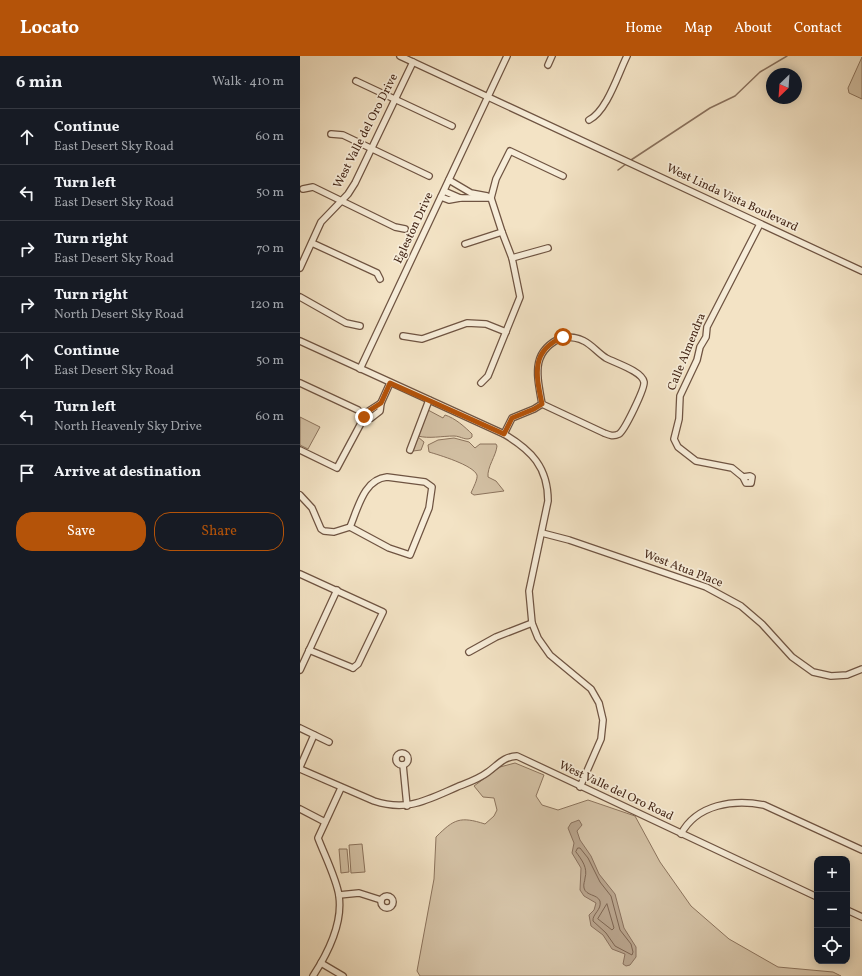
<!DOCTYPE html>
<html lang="en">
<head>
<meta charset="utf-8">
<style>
  body { margin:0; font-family:Vollkorn,serif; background:#242831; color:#f1f3f6 }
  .controls { position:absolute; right:12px; bottom:12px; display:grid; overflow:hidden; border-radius:8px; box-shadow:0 2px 10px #0003 }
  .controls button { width:36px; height:36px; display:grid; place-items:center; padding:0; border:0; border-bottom:1px solid #363941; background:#171b24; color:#f1f3f6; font:20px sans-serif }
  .compass { position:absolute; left:466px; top:12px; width:36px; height:36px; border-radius:50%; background:#171b24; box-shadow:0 2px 10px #0003; rotate:205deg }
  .stop { position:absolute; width:12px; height:12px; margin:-9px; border:3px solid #b45309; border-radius:50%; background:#fff }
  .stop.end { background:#b45309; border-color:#fff; box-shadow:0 1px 4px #0008 }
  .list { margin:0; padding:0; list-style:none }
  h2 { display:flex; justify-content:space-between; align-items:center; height:52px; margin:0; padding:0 16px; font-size:17px }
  h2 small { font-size:13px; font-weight:400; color:#9ea1a6 }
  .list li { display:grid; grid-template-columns:26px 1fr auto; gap:12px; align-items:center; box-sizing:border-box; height:56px; padding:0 16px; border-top:1px solid #363941 }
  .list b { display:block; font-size:15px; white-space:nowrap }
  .list p { margin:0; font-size:13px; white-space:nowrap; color:#9ea1a6 }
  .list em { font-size:13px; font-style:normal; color:#9ea1a6 }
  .actions { display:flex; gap:8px; padding:12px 16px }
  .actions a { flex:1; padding:9px 0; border:1px solid #b45309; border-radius:16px; text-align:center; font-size:14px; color:#b45309 }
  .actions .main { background:#b45309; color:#fff }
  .icon { flex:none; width:22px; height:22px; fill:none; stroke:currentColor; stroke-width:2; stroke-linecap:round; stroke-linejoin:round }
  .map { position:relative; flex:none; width:562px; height:920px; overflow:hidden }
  header { display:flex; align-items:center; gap:24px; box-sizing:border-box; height:56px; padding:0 20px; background:#b45309; color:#fff }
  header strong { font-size:19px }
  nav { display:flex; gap:22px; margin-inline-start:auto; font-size:14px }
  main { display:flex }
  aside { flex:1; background:#171b24 }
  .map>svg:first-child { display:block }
  .green { fill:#d5c3a7; stroke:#8c745e }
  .water { fill:#b7a28a; stroke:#89705c }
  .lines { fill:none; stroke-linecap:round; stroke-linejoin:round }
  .shore { stroke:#7d6450; stroke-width:1 }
  .stream { stroke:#89705c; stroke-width:1.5 }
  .minor-casing { stroke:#6f5442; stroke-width:8 }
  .minor { stroke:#f7edd9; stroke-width:5.5 }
  .route { stroke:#b45309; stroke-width:5 }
  .labels { text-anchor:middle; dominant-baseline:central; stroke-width:3.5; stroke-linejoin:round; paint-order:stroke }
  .street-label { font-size:12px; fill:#432516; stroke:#f7edd9 }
</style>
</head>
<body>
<header>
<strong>Locato</strong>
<nav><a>Home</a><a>Map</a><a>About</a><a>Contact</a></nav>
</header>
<main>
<aside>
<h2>6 min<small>Walk · 410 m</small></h2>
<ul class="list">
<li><svg class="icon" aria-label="ahead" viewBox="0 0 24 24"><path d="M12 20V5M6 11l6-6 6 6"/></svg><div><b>Continue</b><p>East Desert Sky Road</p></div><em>60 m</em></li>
<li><svg class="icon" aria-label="left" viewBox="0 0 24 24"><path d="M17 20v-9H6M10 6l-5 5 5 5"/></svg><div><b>Turn left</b><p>East Desert Sky Road</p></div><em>50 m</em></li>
<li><svg class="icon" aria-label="right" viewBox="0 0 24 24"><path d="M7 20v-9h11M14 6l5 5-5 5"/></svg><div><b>Turn right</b><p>East Desert Sky Road</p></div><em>70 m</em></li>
<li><svg class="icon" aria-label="right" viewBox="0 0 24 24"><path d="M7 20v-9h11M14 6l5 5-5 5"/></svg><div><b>Turn right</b><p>North Desert Sky Road</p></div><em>120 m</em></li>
<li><svg class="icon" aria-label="ahead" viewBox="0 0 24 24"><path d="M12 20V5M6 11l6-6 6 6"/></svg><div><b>Continue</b><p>East Desert Sky Road</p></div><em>50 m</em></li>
<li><svg class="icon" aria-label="left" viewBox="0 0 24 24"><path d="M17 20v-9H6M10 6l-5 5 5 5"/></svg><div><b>Turn left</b><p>North Heavenly Sky Drive</p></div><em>60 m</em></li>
<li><svg class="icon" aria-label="arrive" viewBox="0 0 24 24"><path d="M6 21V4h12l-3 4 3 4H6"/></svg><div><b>Arrive at destination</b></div></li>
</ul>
<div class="actions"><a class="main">Save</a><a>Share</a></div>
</aside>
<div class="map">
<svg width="562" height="920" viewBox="0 0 562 920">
  <rect width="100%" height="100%" fill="#f3e3c5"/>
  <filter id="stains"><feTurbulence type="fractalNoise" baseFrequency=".005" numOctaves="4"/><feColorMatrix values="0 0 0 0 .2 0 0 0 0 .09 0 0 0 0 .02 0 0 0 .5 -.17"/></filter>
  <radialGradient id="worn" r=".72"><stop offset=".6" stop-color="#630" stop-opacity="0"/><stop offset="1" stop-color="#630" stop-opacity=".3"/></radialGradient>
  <g class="green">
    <polygon points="562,1 562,43 549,37 548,32"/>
    <path d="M128,354l15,8 2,-3c10,3 20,12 27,19v3c-5,5 -11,-1 -18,-1 -12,0 -25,3 -36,0z"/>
    <polygon points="0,361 20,371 8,393 0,389"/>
    <polygon points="118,381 124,386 121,394 113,395"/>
    <path d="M154,382l15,4 6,6 5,-4h16l1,2c-1,10 -10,21 -9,31l8,4 8,10 -30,4 -3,-2c2,-5 7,-14 6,-18 -4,-10 -38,-20 -48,-23l-1,-7 10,-5z"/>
    <path d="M215,707l29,12 -8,21 6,9 16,5 30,-10 47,16 25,46 31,44 38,33 49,28 55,5 8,4h-421l-3,-5 17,-92 2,-42c18,-18 24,-21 49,-13l9,-8 3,-6 -3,-12 -11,-1 -9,-11 26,-19z"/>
    <polygon points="62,788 65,816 51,817 49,789"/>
    <polygon points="39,793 47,793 49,816 41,817"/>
  </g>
  <polygon class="water" points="279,764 282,769 277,775 280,784 291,800 299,818 315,838 324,872 336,891 336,901 330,909 326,910 323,908 325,898 312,893 303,879 291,870 289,859 294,854 296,847 284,840 280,834 281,812 272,797 274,787 268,772 271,767"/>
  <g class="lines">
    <g class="shore">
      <path d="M278,792h2l8,10 12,24 11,14 9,34 11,14 2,8 -1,3 -17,-9 -9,-13 -13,-12c-1,-7 9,-11 7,-20 -3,-7 -14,-5 -16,-13 -1,-4 1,-7 1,-10 3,-10 -3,-18 -9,-26z"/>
      <polygon points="307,848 314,872 312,874 298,863"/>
    </g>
    <g class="stream">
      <polyline points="331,104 410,52 435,40 460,16 487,0"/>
      <polyline points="318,114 326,108"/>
    </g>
    <defs>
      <g id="minor">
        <polyline points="100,0 562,215"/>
        <polyline points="248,9 252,0"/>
        <polyline points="56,25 152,70"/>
        <path d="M289,64c18,-9 29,-46 38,-64"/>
        <polyline points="31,78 43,79 129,120"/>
        <polyline points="149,124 171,137 187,140"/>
        <polyline points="3,133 13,131 95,171 105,173"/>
        <polyline points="144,135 160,142 191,142"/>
        <polyline points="141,141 149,144 160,142"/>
        <polyline points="12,187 77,217 80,223"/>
        <polyline points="165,188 202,176"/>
        <polyline points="212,202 248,192"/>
        <polyline points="0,212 21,166 48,138 55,127 113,6"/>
        <polyline points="0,241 46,267 60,270"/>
        <polyline points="103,280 122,283 167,267 186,268 206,276"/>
        <path d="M263,281c7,0 14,0 21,4 8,4 14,12 22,17 9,5 36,13 38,24 1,6 -19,48 -25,52 -6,3 -10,1 -15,-1l-62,-29c-5,-29 -12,-53 21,-67z"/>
        <path d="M0,285l204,93c27,16 44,33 44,67l-19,90 3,32 6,15 12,17 41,34 8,14 4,17 -2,19 -21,48"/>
        <polyline points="60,313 207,0"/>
        <polyline points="0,327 58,354 64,361"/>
        <polyline points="181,327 188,320 220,241 212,202 202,176 191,142 196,123 210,95 263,120"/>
        <polyline points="64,361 71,362 80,355 81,347 90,327"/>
        <polyline points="204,378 212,362 234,353 242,348"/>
        <polyline points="0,394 37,412 67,356 81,347"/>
        <polyline points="110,394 129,344"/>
        <path d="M87,421l38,5 7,5 -3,21 -19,47 -21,-7 -39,-21c8,-19 14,-48 37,-50z"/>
        <polyline points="443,421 450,420 452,421 451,427 446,427 443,421 432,412 396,405 378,391 374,383 379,363 380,340 397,304 400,291 406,281 407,271 460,168"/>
        <polyline points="0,439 12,452 21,473 24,475 34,476 50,471"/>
        <polyline points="242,477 269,484 406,531 441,550 462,568 492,601 513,616 531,620 547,619 562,613"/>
        <polyline points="0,518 83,556 58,608 53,612"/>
        <polyline points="9,594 53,612"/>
        <polyline points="169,596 196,581 232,567"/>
        <polyline points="0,614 37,534"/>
        <polyline points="0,672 29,686"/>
        <circle cx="102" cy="703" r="6"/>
        <polyline points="103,709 107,750"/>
        <polyline points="0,711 14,679"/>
        <path d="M0,713l74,32c33,11 53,-1 83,-14 10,-4 22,-8 31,-15 11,-8 15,-15 29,-16l300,141"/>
        <polyline points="0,753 25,766"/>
        <path d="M381,778c16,-30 53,-35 83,-29l98,45"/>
        <polyline points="39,839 59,837 81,844"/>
        <circle cx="87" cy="846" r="6"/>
        <polyline points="547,854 562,861"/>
        <polyline points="21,907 43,920"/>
        <path d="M13,920c15,-23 30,-52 26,-80 -2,-16 -15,-42 -21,-58l23,-50"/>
      </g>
    </defs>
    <use href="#minor" class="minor-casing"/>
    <use href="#minor" class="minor"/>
  </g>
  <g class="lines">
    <path class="route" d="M64,361l3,-5 14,-9 9,-20 114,51 8,-16 22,-9 8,-5c-6,-29 -12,-53 21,-67"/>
  </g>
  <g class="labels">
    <g class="street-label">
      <text transform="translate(66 75) rotate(-63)">West Valle del Oro Drive</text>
      <text transform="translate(432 142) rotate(25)">West Linda Vista Boulevard</text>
      <text transform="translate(114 172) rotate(-65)">Egleston Drive</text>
      <text transform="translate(387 296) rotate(-68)">Calle Almendra</text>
      <text transform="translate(383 513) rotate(21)">West Atua Place</text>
      <text transform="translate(316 735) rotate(25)">West Valle del Oro Road</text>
    </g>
  </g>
  <rect width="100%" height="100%" filter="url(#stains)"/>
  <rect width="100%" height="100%" fill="url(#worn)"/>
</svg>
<div class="controls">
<button>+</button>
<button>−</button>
<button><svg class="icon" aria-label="locate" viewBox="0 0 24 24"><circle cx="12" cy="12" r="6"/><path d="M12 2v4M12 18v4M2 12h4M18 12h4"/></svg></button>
</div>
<svg class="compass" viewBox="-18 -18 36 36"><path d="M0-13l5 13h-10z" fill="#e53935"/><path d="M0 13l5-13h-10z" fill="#9ea1a6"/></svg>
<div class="stop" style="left:263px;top:281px"></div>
<div class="stop end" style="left:64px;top:361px"></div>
</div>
</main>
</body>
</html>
